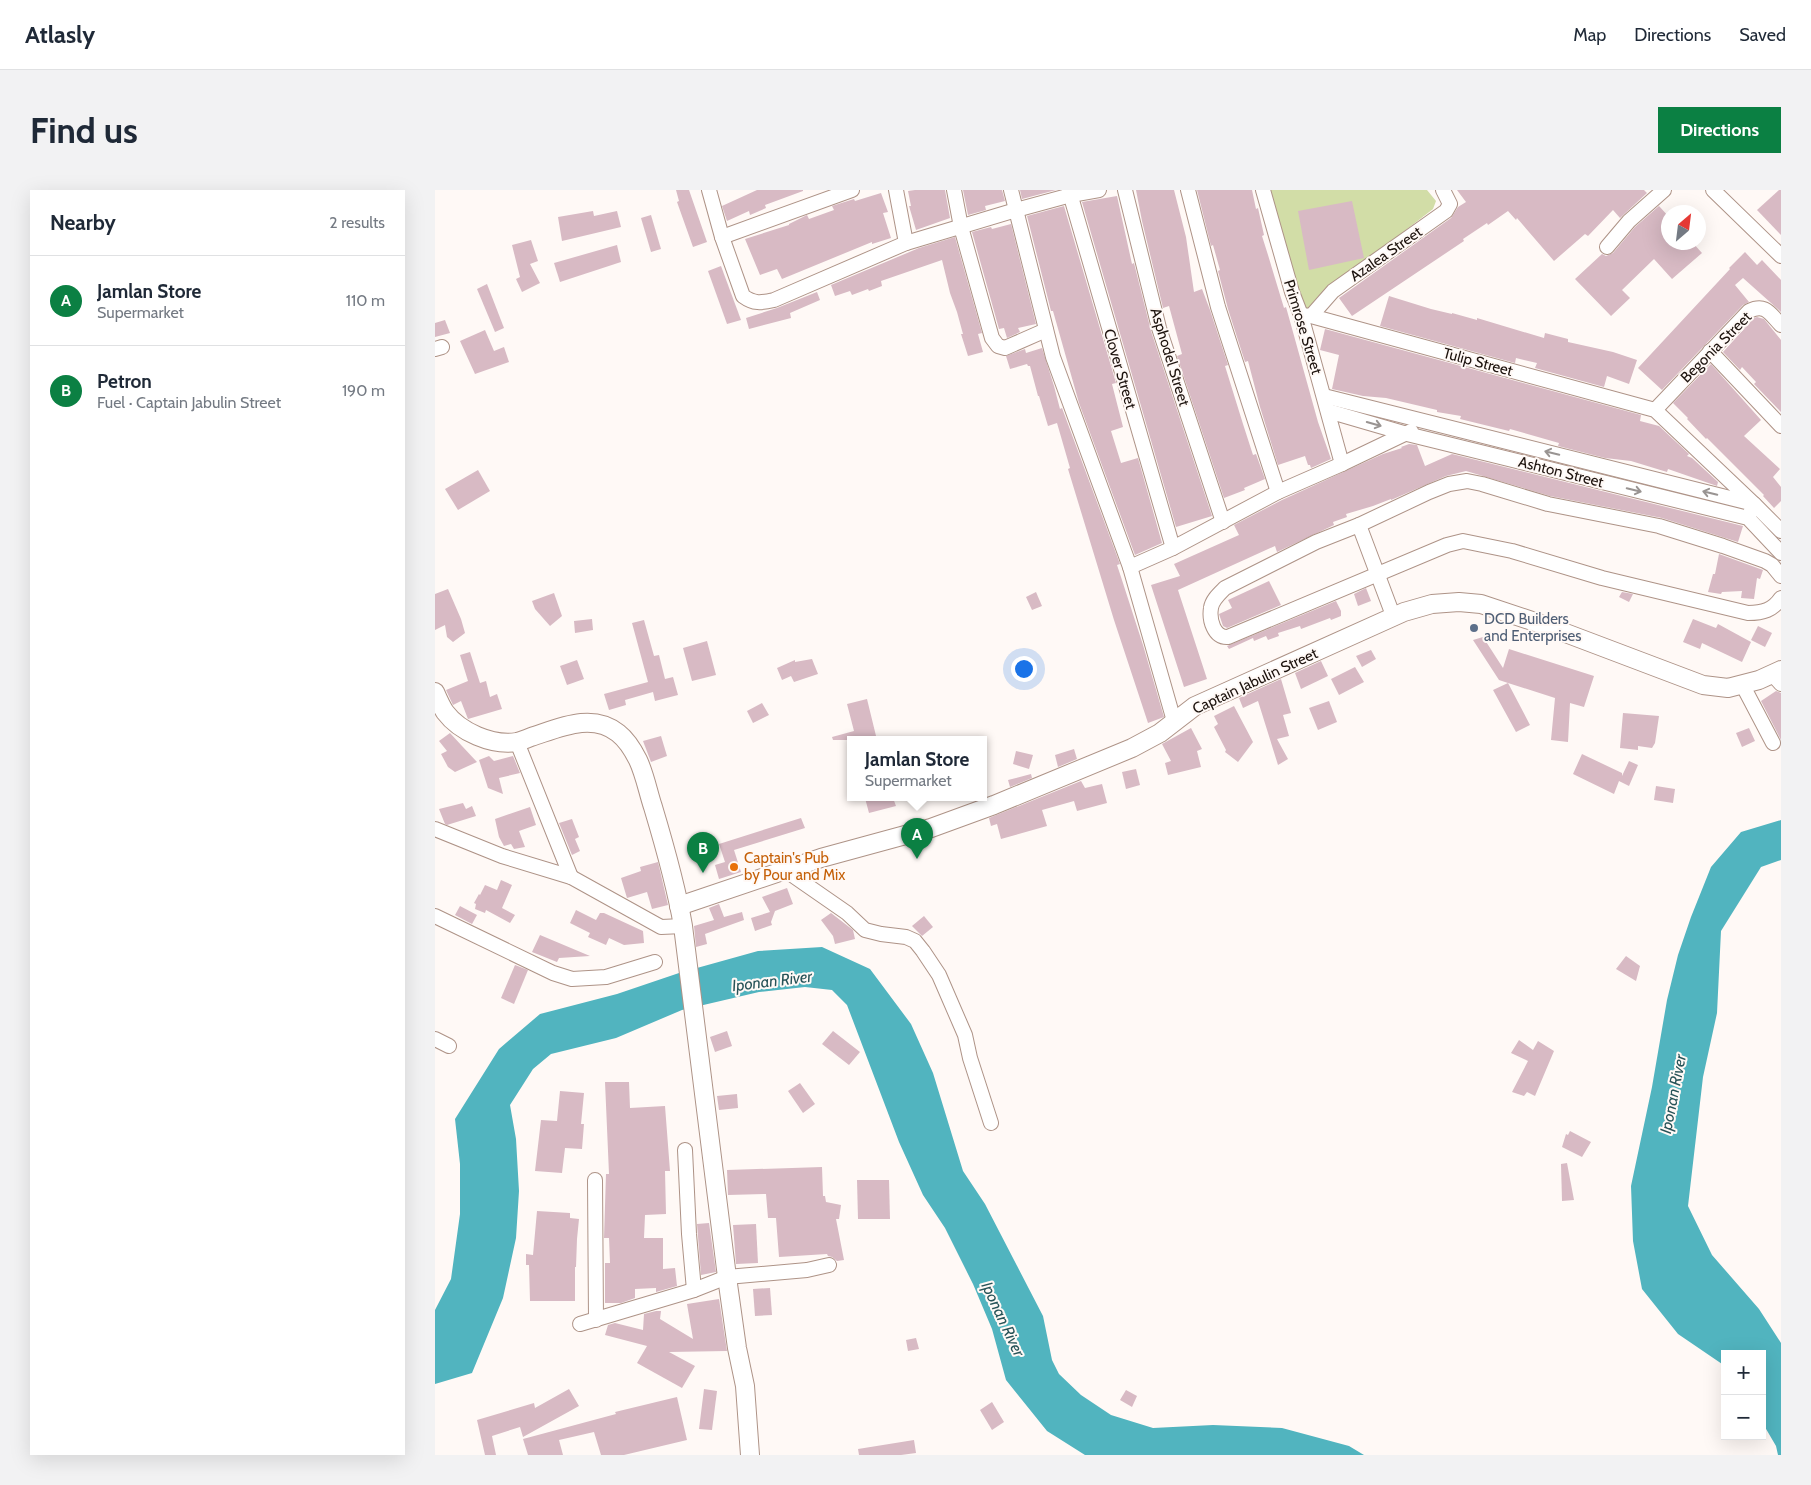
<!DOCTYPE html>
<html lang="en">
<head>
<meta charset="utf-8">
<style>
  body { margin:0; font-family:Cabin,sans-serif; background:#f2f2f3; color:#1f2937 }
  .controls { position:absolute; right:15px; bottom:15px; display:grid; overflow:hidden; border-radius:0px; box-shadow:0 5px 20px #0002 }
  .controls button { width:45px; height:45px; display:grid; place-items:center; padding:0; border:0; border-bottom:1px solid #e0e1e3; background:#fff; color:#1f2937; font:25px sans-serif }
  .compass { position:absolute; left:1226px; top:15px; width:45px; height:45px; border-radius:50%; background:#fff; box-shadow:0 5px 20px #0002; rotate:28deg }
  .you { position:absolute; left:588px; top:478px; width:18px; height:18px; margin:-12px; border:4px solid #fff; border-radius:50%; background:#1a73e8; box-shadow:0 0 0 8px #1a73e833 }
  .badge { display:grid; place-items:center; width:32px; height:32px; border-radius:50%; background:#0b8043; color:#fff; font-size:16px; font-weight:700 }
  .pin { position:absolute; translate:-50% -41px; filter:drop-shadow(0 1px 2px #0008) }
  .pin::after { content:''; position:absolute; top:26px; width:18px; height:15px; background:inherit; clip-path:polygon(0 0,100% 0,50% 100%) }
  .popup { position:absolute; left:412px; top:546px; width:140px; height:65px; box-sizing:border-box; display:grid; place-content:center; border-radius:0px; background:#fff; filter:drop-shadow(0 1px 4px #0005); font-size:16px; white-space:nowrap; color:#747a83 }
  .popup b { font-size:19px; color:#1f2937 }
  .popup::after { content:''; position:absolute; left:50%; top:100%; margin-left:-10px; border:10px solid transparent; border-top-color:#fff }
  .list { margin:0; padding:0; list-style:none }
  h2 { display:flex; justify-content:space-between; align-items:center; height:65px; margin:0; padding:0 20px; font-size:21px }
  h2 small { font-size:16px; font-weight:400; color:#747a83 }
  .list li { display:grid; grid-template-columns:32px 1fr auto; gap:15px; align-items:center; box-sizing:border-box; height:90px; padding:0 20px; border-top:1px solid #e0e1e3 }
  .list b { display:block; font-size:19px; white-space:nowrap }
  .list p { margin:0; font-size:16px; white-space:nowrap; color:#747a83 }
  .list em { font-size:16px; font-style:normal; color:#747a83 }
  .map { position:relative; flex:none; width:1346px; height:1265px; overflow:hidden; border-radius:0px }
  header { display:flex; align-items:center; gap:30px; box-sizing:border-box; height:70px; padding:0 25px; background:#fff; border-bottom:1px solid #e0e1e3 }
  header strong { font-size:24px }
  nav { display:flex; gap:28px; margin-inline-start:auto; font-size:18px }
  .intro { display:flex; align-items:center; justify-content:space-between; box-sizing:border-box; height:120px; padding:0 30px }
  h1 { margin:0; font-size:35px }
  .button { padding:12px 22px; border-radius:0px; background:#0b8043; color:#fff; font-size:18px; font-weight:700 }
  main { display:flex; gap:30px; padding:0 30px }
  aside { flex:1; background:#fff; border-radius:0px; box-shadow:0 5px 20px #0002 }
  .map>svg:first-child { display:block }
  .green { fill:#d2dda7 }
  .water { fill:#51b4bf }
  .building { fill:#d8bac4 }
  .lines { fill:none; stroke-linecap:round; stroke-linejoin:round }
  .minor-casing { stroke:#ae9387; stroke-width:16 }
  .tertiary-casing { stroke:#ae9387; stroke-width:20 }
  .minor { stroke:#fff; stroke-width:14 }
  .tertiary { stroke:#fff; stroke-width:18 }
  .oneway { stroke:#999492 }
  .service-dot { fill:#5c6f8a; stroke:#fff9f6; stroke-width:2 }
  .food-dot { fill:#e8710a; stroke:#fff9f6; stroke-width:2 }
  .labels { text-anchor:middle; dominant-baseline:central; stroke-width:4; stroke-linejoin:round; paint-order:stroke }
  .street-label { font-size:15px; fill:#1c120d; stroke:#fff9f6 }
  .service-label { font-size:15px; fill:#4e5e75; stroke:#fff9f6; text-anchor:start }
  .food-label { font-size:15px; fill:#c56008; stroke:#fff9f6; text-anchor:start }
  .water-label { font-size:16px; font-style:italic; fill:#275358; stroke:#fff9f6 }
</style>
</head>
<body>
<header>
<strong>Atlasly</strong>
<nav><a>Map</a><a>Directions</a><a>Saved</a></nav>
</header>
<div class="intro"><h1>Find us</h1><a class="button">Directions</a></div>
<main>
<aside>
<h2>Nearby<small>2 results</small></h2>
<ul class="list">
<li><span class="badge">A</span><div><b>Jamlan Store</b><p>Supermarket</p></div><em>110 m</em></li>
<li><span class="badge">B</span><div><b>Petron</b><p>Fuel · Captain Jabulin Street</p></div><em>190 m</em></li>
</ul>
</aside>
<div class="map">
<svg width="1346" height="1265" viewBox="0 0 1346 1265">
  <rect width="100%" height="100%" fill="#fff9f6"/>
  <polygon class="green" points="833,0 992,0 1001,11 998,19 897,97 876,119 868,119"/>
  <g class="water">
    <polygon points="1346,630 1346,670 1326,677 1286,741 1282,823 1268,887 1253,1016 1277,1065 1324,1119 1346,1153 1346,1265 1343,1265 1341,1256 1327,1232 1327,1164 1290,1164 1290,1176 1243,1144 1207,1099 1198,1051 1196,996 1217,897 1232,810 1243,765 1256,727 1276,677 1306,642"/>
    <polygon points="387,757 435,779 476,834 498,883 528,981 550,1014 608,1126 617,1170 624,1184 646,1205 676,1225 718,1238 778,1235 847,1238 914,1256 929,1265 650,1265 612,1241 571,1190 557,1139 538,1094 510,1038 488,1005 464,952 412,815 397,800 370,797 324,802 247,820 181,848 116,864 98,879 75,915 81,949 84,1001 81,1048 68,1108 37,1183 0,1194 0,1120 16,1089 25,1024 25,974 20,929 64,859 105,824 182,804 244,783 323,761"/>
  </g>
  <g class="building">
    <polygon points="241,0 254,0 272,52 258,57 242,12 244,11"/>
    <polygon points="322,0 368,0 368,1 330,15 331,18 315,25 314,21 292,31 287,16"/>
    <polygon points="480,0 510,0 515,28 481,40 474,16 476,16 473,1"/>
    <polygon points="528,0 567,0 570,11 550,16 551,20 533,25"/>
    <polygon points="585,0 621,0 587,9"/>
    <polygon points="701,0 739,0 751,47 759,102 767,99 775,120 793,175 790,176 808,234 818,265 821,264 830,289 809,298 810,300 789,308 742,166 747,164 734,116 728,118 707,31"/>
    <polygon points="762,0 817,0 821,19 823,18 829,45 827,46 833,65 849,118 851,117 883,232 896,269 876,278 875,275 873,275 870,266 843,275 825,217 813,171 810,172 793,119 783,81 785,80 778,55 776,56"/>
    <polygon points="1022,0 1209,0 1212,3 1185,28 1178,20 1153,46 1150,44 1119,71 1082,28 1081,30 1073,21 1053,35 1052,33 1028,49 1029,51 917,126 904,108 1016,28 1023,17 1031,12"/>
    <polygon points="1344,0 1346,0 1346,45 1322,20"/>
    <polygon points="446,3 453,22 448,23 456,48 437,54 437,52 347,89 342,79 325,85 310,49 354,35 354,34 372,25 374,29 399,20 397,16 419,9 420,11"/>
    <polygon points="682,6 697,74 699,73 716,141 777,326 741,337 647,12"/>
    <polygon points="917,11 929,68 874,80 863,21"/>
    <polygon points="629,16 681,193 677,194 688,237 676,241 686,273 703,268 727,353 700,365 644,213 618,121 616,121 592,26"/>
    <polygon points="1224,16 1234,27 1234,52 1257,52 1267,63 1237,89 1219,69 1187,100 1195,108 1176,126 1140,89 1167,64 1171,66 1178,63 1200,37"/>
    <polygon points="158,21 159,26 182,21 186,37 127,51 123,27"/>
    <polygon points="216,25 226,59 216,62 206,28"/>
    <polygon points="576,34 601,134 583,138 585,142 572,148 569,138 564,139 537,42 556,37 557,39"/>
    <polygon points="520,47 547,143 543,144 548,162 533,166 526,144 528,144 522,122 515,103 507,70 446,91 447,96 434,101 433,99 417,105 415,101 400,106 396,95 484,58"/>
    <polygon points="96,50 103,71 95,74 105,93 87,102 81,89 85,87 77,55"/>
    <polygon points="182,55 186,72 125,92 119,73"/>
    <polygon points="1310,62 1322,75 1327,70 1346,90 1346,122 1308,88 1300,95 1314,112 1308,115 1227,200 1203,178 1295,79 1294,78"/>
    <polygon points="286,76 306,130 292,134 273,81"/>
    <polygon points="52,94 69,138 60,142 42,99"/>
    <polygon points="382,102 385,110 355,123 356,128 314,139 311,128 342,118"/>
    <polygon points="954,106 996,119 1017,124 1017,123 1042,130 1042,128 1109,148 1110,143 1133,149 1133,152 1178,162 1202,170 1194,194 1172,186 1169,197 1100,178 1102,173 1081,168 1080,173 945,136"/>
    <polygon points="1322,127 1329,129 1346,150 1346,222 1319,194 1321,192 1307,177 1305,180 1288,162 1319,128"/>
    <polygon points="10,130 15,143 0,147 0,133"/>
    <polygon points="890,139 1206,225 1205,231 1224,236 1254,264 1252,266 1257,268 1283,292 1282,296 1233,279 1232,282 1196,271 1170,268 1123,256 1124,253 1075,239 1074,241 1025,229 1026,226 1002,222 1002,220 951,208 928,206 897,199 904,165 885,160"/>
    <polygon points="50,140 59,161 69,157 74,172 40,184 25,151"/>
    <polygon points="607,158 619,196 625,219 627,218 685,374 682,375 686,387 708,455 729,527 713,533 679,430 633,279 635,278 622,233 613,236 604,206 603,206 595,176 593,176 592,174 575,179 571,166 590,159 591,163"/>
    <polygon points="1276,174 1326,230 1309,246 1345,279 1338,287 1346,297 1346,311 1339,318 1328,306 1329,305 1272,248 1271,249 1252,229 1253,228 1238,213"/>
    <polygon points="974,254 982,255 990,276 1017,264 1308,336 1303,352 1227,328 1115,306 1031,281 1011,286 956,310 956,309 938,316 911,324 912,327 898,332 899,335 842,362 840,356 743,400 772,489 749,497 716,395 745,386 739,374 804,345 799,335 847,310 948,264 967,258 966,257"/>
    <polygon points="43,280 55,301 23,320 10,299"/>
    <polygon points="1284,364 1328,380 1325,389 1322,388 1319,409 1306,408 1307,401 1287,402 1286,404 1273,402 1278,384 1280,384"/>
    <polygon points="834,391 846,415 792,438 788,436 784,424 797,418 793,410"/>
    <polygon points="931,398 936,411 923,416 919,404"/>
    <polygon points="13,399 26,429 30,443 18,452 12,447 10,435 0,440 0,404"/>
    <polygon points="601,402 607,416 597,420 591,407"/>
    <polygon points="1187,402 1198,404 1194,412 1184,407"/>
    <polygon points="119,403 127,426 115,436 100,419 97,411"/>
    <polygon points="901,411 906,421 906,426 896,430 895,428 866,439 865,436 843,443 844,446 833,450 831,446 819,451 818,448 794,459 792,456"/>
    <polygon points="157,429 158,440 140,443 139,431"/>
    <polygon points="1258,429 1281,438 1283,434 1316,452 1307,472 1267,453 1265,459 1248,452"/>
    <polygon points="209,430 219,466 224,465 230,489 238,487 243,505 220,511 218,502 190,510 191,515 174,520 169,504 213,492 197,433"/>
    <polygon points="1323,436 1337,443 1330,457 1316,450"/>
    <polygon points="1048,447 1068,478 1074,459 1159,486 1149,517 1135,513 1133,552 1116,550 1120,508 1073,493 1095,535 1081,542 1058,500 1073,493 1064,490 1038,450"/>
    <polygon points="272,451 281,485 257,491 248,458"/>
    <polygon points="936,460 941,469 927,477 921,466"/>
    <polygon points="35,462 45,493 51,491 55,507 62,504 67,519 33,529 26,511 18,515 11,500 33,491 25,465"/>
    <polygon points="377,469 383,484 359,492 356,486 347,490 342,478 360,470 360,472"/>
    <polygon points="142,470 149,489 132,495 125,476"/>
    <polygon points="886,471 893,486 866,499 860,483"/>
    <polygon points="920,477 929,492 904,505 896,489"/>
    <polygon points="846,489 856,523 848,525 854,546 842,549 853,569 843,575 823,511 808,518 804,508"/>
    <polygon points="1341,501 1346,503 1346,550 1326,511"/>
    <polygon points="432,509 442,550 398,550 397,547 419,541 412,514"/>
    <polygon points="894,511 902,532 883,540 874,518"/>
    <polygon points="327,513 334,525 318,533 312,521"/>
    <polygon points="799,516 818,552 803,572 790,562 791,560 779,537 783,534 779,526"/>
    <polygon points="1188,523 1224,526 1220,553 1217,558 1203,556 1203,560 1185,558"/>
    <polygon points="756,538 767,559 762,561 766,577 733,585 730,573 736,571 727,554"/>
    <polygon points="1314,538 1320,551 1307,557 1301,543"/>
    <polygon points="15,543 27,556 42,572 20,582 13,577 6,564 12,561 4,551"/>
    <polygon points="226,546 232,566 216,572 208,551"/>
    <polygon points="639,559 642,569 623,577 620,565"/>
    <polygon points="581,561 598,565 594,579 578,574"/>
    <polygon points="1147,564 1187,583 1187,586 1194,571 1203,575 1194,596 1184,591 1179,604 1138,584"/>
    <polygon points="54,566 59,571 78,566 85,583 64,588 68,604 53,598 44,570"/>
    <polygon points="701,579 705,595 691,599 687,582"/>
    <polygon points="596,584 597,588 575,597 573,590"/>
    <polygon points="646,591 650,598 667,594 672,613 642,621 639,611 607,620 612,636 566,649 562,634 556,636 554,628"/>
    <polygon points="1221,596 1240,599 1238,613 1219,610"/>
    <polygon points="430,608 458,608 461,616 434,623"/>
    <polygon points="28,613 31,619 37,616 41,626 12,635 10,634 4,619"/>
    <polygon points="95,617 101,635 84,641 90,657 79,659 76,654 69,656 64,647 60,629"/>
    <polygon points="366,628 370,638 299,660 306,682 284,689 280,675 290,672 284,654"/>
    <polygon points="137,629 144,647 140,649 145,661 137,665 124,633"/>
    <polygon points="223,672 233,715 217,719 212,702 192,708 186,688 206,681 205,677"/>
    <polygon points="66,690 77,695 67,718 80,725 75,733 51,720 50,723 40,719 41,714 39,713 44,704 45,705 50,695 62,700"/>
    <polygon points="352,698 358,714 340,721 336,732 337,735 320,741 316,728 335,722 327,707"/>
    <polygon points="284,714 289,727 307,722 309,730 270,744 272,754 261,757 259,736 279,730 274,718"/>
    <polygon points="25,716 42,725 37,734 20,725"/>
    <polygon points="141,720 161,730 165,723 169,723 208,741 209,753 189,755 174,748 171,755 153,747 155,743 135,733"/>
    <polygon points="396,723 418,740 420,749 400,754 398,746 386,730"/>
    <polygon points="489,726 498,737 487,746 477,736"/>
    <polygon points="105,745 155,766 124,768 122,772 97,762"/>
    <polygon points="1191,766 1205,776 1201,791 1181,779"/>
    <polygon points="80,775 93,780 79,814 66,808"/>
    <polygon points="292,841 297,856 280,862 275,847"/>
    <polygon points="398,841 425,862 414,875 387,854"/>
    <polygon points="1084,850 1098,860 1103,851 1119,861 1100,906 1092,902 1089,906 1077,902 1093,871 1076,863"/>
    <polygon points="170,892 194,892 195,918 230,916 235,981 230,981 231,1024 210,1025 209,1048 228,1048 228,1079 240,1078 242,1096 221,1102 221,1098 200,1099 200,1108 186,1113 170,1113 170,1073 175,1073 174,1048 169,1048 171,984 174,984"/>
    <polygon points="365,893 380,914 368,923 353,901"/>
    <polygon points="125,901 149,903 146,934 149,934 147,959 130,958 127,983 100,981 106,930 122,931"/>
    <polygon points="302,904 303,918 284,920 282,906"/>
    <polygon points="1135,941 1156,952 1147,967 1127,957 1131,944 1133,945"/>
    <polygon points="1132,973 1139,1010 1127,1011 1126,974"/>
    <polygon points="387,977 388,1006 390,1006 391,1012 406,1015 404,1029 401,1029 409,1070 402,1071 397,1067 393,1066 392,1064 344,1067 341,1028 333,1028 331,1004 293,1005 292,980"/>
    <polygon points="422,990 454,990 455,1029 423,1029"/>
    <polygon points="102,1021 135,1023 135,1028 144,1029 142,1049 141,1077 140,1077 140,1111 95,1111 94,1075 91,1075 91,1064 98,1065"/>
    <polygon points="274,1033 281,1082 266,1085 262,1034"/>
    <polygon points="321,1034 323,1073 301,1074 298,1035"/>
    <polygon points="335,1098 337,1125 320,1126 318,1099"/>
    <polygon points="284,1109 292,1161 234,1162 260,1176 247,1198 202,1173 212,1156 170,1145 173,1135 180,1133 208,1140 209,1124 221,1121 226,1121 225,1129 258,1149 252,1114"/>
    <polygon points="481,1148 484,1159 473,1161 471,1150"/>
    <polygon points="134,1199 144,1216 88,1247 85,1237 57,1246 61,1265 50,1265 42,1230 99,1213 100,1218"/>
    <polygon points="269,1199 282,1201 277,1240 264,1239"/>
    <polygon points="691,1200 702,1206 697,1217 685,1210"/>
    <polygon points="242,1207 252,1250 189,1265 166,1265 159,1242 124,1250 128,1265 93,1265 88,1249 181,1224 180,1222"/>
    <polygon points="557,1212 569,1232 557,1240 545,1220"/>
    <polygon points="479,1250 481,1263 466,1265 424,1265 423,1259"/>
  </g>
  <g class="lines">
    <defs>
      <g id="minor">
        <path d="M274,0l13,47 21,59c11,8 18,7 31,4l132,-57 110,-33 55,-15 28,-5"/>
        <polyline points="461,0 471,53"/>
        <polyline points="519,0 526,37 557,148 563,156 570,158 611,140"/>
        <polyline points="576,0 618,167 695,377 739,531"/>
        <polyline points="634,0 738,358"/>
        <polyline points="690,0 724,138 788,332"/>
        <polyline points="753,0 783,117 843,302"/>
        <polyline points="828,0 857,102 866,125 907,274"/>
        <polyline points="1278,0 1346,66"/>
        <polyline points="287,47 417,0"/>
        <polyline points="1172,57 1194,31 1229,0"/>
        <polyline points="866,125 876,126 1220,220 1319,314 1313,328"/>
        <polyline points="876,126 898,101 1011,21 1015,14 1008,0"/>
        <polyline points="0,159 7,157"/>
        <polyline points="1275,161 1346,236"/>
        <polyline points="889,206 1319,314 1346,341"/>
        <path d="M1220,220l94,-99c17,-8 21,3 32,14"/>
        <polyline points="893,221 972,244 1313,328 1346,363"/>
        <polyline points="924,335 959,428"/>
        <polyline points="695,377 738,358 843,302 907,274 976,241"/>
        <path d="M1346,386l-9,-11 -7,-4 -42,-15 -64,-20 -111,-22 -66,-20 -15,-3 -18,3 -20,8 -70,33 -43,17 -91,46c-6,6 -13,12 -14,20 -2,12 3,30 17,29l219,-92 16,-4 49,10 90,27 146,35c15,0 25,-3 33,-15"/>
        <polyline points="1337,484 1346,494"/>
        <polyline points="1307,494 1338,553"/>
        <polyline points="82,552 136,687"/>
        <polyline points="0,639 67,666 136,687 226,737 248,736"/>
        <polyline points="350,680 412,723 430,740 446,744 471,747 480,751 488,761 504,785 530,845 535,868 556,933"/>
        <polyline points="0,726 118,783 137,789 171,787 220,772"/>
        <polyline points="0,849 14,856"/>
        <polyline points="250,960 254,1044 259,1100 292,1087 372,1080 394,1075"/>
        <polyline points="160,990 161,1130"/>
        <polyline points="145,1134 259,1100"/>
      </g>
      <g id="tertiary">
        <path d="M0,502c3,7 6,14 10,20 15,20 47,34 72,30 4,-1 9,-3 14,-5 28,-9 61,-25 87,-4 9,7 15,17 20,27 7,15 10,32 15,47 12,40 23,78 30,119l44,351 10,71 8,38 5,69"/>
        <polyline points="244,716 386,668 496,638 559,615 697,558 725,543 760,516 969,422 997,414 1024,412 1046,414 1112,436 1268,495 1293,498 1324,490 1346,480"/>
      </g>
    </defs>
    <use href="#minor" class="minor-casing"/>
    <use href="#tertiary" class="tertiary-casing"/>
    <use href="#minor" class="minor"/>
    <use href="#tertiary" class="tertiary"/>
  </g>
  <defs><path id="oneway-shaft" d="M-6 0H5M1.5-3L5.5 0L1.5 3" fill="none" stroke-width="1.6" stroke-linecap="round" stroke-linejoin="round" transform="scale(1.25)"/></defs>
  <g class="oneway">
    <use href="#oneway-shaft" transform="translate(939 234) rotate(16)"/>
    <use href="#oneway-shaft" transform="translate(1117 263) rotate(-166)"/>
    <use href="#oneway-shaft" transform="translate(1199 300) rotate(14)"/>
    <use href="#oneway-shaft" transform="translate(1275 303) rotate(-166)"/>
  </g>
  <circle class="service-dot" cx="1039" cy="438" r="5"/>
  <circle class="food-dot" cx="299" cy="677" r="5"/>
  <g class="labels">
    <g class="street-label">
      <text transform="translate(951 64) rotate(-35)">Azalea Street</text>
      <text transform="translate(868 137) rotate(73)">Primrose Street</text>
      <text transform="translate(1281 157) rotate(-45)">Begonia Street</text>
      <text transform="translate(735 167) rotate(73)">Asphodel Street</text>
      <text transform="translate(1043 172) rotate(15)">Tulip Street</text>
      <text transform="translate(685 179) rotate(74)">Clover Street</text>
      <text transform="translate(1126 282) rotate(14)">Ashton Street</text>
      <text transform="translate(820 491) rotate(-25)">Captain Jabulin Street</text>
    </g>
    <g class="service-label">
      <text x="1049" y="429">DCD Builders<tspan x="1049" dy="17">and Enterprises</tspan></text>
    </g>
    <g class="food-label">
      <text x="309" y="668">Captain's Pub<tspan x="309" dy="17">by Pour and Mix</tspan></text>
    </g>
    <g class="water-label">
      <text transform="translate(337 791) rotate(-7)">Iponan River</text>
      <text transform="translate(1238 904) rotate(-79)">Iponan River</text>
      <text transform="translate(568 1129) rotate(65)">Iponan River</text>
    </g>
  </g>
</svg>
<div class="controls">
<button>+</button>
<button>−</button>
</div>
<svg class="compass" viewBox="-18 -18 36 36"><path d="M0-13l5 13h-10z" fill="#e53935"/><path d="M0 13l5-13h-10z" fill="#747a83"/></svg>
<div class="you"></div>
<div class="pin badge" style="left:482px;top:669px">A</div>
<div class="popup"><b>Jamlan Store</b>Supermarket</div>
<div class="pin badge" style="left:268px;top:683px">B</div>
</div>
</main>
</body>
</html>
